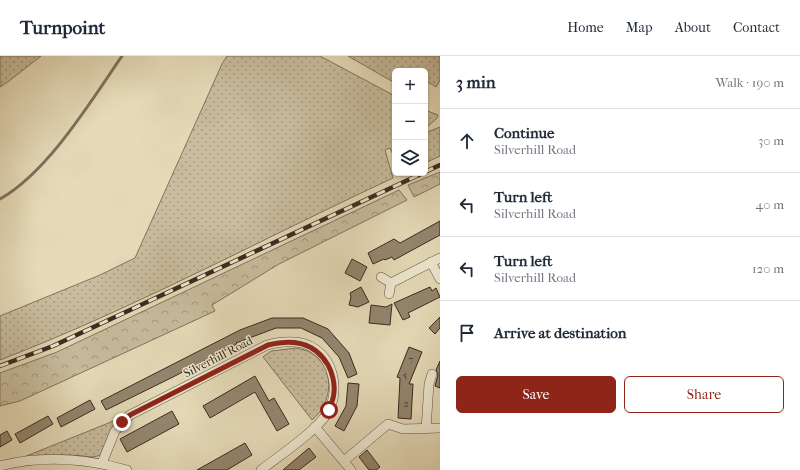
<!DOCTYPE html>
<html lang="en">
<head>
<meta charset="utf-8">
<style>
  body { margin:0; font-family:"IM FELL French Canon",serif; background:#f6f6f7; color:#1f2937 }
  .controls { position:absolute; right:12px; top:12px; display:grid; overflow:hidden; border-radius:6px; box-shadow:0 1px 3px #0004 }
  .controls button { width:36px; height:36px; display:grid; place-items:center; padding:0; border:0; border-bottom:1px solid #e0e1e3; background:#fff; color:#1f2937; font:20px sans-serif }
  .stop { position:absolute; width:12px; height:12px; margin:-9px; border:3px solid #8f2418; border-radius:50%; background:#fff }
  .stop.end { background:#8f2418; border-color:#fff; box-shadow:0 1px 4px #0008 }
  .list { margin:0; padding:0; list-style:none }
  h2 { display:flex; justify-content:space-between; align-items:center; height:52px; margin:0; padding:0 16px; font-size:17px }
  h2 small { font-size:13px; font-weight:400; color:#747a83 }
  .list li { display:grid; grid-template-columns:26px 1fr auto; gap:12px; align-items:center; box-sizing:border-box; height:64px; padding:0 16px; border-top:1px solid #e0e1e3 }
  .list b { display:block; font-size:15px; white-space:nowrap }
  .list p { margin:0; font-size:13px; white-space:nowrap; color:#747a83 }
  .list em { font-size:13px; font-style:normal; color:#747a83 }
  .actions { display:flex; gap:8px; padding:12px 16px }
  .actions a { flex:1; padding:9px 0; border:1px solid #8f2418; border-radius:6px; text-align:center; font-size:14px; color:#8f2418 }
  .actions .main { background:#8f2418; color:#fff }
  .icon { flex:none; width:22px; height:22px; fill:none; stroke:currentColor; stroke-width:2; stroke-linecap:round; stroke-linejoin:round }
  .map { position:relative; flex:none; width:440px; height:414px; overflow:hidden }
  header { display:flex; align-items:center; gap:24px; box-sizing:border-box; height:56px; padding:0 20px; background:#fff; border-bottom:1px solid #e0e1e3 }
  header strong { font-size:19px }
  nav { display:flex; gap:22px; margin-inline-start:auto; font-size:14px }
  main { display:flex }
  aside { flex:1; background:#fff }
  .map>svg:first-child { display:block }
  .grass { fill:url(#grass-dots); stroke:#81745f }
  .forest { fill:url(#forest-crowns); stroke:#81745f }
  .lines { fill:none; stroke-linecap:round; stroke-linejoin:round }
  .stream { stroke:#7e705c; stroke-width:3 }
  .building { fill:#93866f; stroke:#3a2a20 }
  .street-casing { stroke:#655646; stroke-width:10 }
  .street { stroke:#eee8d1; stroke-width:9 }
  .rail-casing { stroke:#3a2a20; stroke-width:4.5 }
  .rail { stroke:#eee8d1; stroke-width:3; stroke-dasharray:9; stroke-linecap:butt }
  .route { stroke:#8f2418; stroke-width:5 }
  .labels { text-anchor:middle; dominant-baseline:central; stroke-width:3; stroke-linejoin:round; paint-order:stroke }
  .number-label { font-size:10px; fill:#504134 }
  .street-label { font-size:12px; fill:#3a2a20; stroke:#eee8d1 }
</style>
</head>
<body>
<header>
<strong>Turnpoint</strong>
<nav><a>Home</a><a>Map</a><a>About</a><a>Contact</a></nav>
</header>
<main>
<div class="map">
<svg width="440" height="414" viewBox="0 0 440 414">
  <defs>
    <pattern id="grass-dots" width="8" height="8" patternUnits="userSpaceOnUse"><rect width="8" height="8" fill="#c8bd9e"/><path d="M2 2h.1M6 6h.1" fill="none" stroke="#a39a80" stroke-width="1.8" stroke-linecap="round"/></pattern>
    <pattern id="forest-crowns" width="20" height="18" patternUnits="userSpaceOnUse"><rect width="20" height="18" fill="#c8bd9e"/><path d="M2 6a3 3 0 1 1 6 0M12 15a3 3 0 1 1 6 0" fill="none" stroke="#a39a80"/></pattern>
  </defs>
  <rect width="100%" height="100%" fill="#e5dbb8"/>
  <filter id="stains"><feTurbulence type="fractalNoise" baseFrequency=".005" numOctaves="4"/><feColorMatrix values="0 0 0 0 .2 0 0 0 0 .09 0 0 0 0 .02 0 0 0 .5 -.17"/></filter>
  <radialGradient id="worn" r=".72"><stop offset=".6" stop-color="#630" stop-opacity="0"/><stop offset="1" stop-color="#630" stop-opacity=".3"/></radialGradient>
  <g class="grass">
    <polygon points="0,0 41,0 9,25 0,31"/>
    <path d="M227,0h93l75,40v63l-5,-11 -5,2 8,28c-131,61 -258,130 -393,182v-44l100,-41 35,-17 87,-194z"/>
    <polygon points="348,0 440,0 440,24 436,31 425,24 425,15 395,15 395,27"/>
    <polygon points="425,54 438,59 437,62 425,73"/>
    <polygon points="440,71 440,100 425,107 425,77"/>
    <path d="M296,292c4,1 11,2 15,5 25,15 22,50 1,67l-49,-63 8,-6z"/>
    <path d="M121,362l-10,12 -10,24c-5,4 -11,3 -18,2 -19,-2 -39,0 -59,1z"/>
  </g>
  <g class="forest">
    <polygon points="440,116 440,128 414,141 408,129"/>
    <polygon points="399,134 407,144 279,208 212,249 215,255 20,345 0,350 0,317 57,296"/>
  </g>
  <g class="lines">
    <path class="stream" d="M0,143c48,-27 91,-98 122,-143"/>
  </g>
  <g class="building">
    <polygon points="440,165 440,179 394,204 392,201 385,204 384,203 373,208 368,197 394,183 400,187"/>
    <polygon points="352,203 367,211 360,225 345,217"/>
    <polygon points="361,231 369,246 358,251 349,249 351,241 350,237"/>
    <polygon points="430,231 432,235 436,232 440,241 408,257 410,261 403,264 394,247"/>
    <polygon points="392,248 390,269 369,267 371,249 386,251"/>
    <polygon points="440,261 440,272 435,278 429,272"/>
    <polygon points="272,262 303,262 328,273 349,297 357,318 348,322 339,301 322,282 301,272 276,272 236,287 237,288 173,321 106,354 101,345 240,274"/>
    <polygon points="409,291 422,296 409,328 413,328 411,363 398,362 400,322 397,321"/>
    <polygon points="440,305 440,332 435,330 438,319 436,314"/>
    <polygon points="255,320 269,345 274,342 289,368 277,375 255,336 210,362 203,350"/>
    <polygon points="348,327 359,328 357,350 344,375 335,370 346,350"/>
    <polygon points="90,344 95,353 61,371 57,362"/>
    <polygon points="172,355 179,368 127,396 120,383"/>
    <polygon points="48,360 53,368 20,387 15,378"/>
    <polygon points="7,375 12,384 0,391 0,379"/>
    <polygon points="245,387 252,399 227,414 197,414"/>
    <polygon points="309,392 316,401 299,414 283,414"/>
    <polygon points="367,394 380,411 376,414 369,414 359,401"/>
  </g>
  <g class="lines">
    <defs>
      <g id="street">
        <polyline points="431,206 440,223"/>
        <polyline points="381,221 391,227 389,238"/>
        <polyline points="391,227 440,202"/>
        <polyline points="315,371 351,414"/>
        <polyline points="426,373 429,328 432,318"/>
        <polyline points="344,405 388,368 403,373 440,372"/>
        <path d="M102,407l13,-32 15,-16 137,-70c16,-4 34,-6 48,4 19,13 24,41 14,61 -9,19 -50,46 -68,60"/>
        <path d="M0,410c43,-11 84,-8 127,4"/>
      </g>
    </defs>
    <use href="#street" class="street-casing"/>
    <use href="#street" class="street"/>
    <defs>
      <g id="rail">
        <polyline points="425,116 440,109"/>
        <polyline points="0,310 53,290 423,117"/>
      </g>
    </defs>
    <use href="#rail" class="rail-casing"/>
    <use href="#rail" class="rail"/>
  </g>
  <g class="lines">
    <path class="route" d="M122,366l8,-7 138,-70c24,-6 46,-4 60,20 4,7 7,18 6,27 0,6 -3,12 -5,18"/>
  </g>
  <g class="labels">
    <g class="number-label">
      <text x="411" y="304">7</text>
      <text x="405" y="320">5</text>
      <text x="406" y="348">2</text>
    </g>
    <g class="street-label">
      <text transform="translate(218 301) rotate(-27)">Silverhill Road</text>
    </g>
  </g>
  <rect width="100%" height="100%" filter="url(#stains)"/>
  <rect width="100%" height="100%" fill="url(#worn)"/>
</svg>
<div class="controls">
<button>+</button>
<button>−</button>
<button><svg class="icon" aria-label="layers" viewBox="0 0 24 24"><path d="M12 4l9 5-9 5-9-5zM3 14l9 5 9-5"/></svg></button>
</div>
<div class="stop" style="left:329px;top:354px"></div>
<div class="stop end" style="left:122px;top:366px"></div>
</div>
<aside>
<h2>3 min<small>Walk · 190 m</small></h2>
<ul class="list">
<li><svg class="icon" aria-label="ahead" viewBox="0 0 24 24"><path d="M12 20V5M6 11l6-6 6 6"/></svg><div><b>Continue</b><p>Silverhill Road</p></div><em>30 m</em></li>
<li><svg class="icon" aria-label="left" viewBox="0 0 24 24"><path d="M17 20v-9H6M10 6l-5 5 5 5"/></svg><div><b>Turn left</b><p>Silverhill Road</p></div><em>40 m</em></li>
<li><svg class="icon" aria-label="left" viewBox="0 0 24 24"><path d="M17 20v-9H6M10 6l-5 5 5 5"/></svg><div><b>Turn left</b><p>Silverhill Road</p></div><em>120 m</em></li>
<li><svg class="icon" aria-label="arrive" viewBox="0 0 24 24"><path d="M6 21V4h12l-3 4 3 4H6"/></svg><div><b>Arrive at destination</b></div></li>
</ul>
<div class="actions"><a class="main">Save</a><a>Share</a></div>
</aside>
</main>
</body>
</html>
